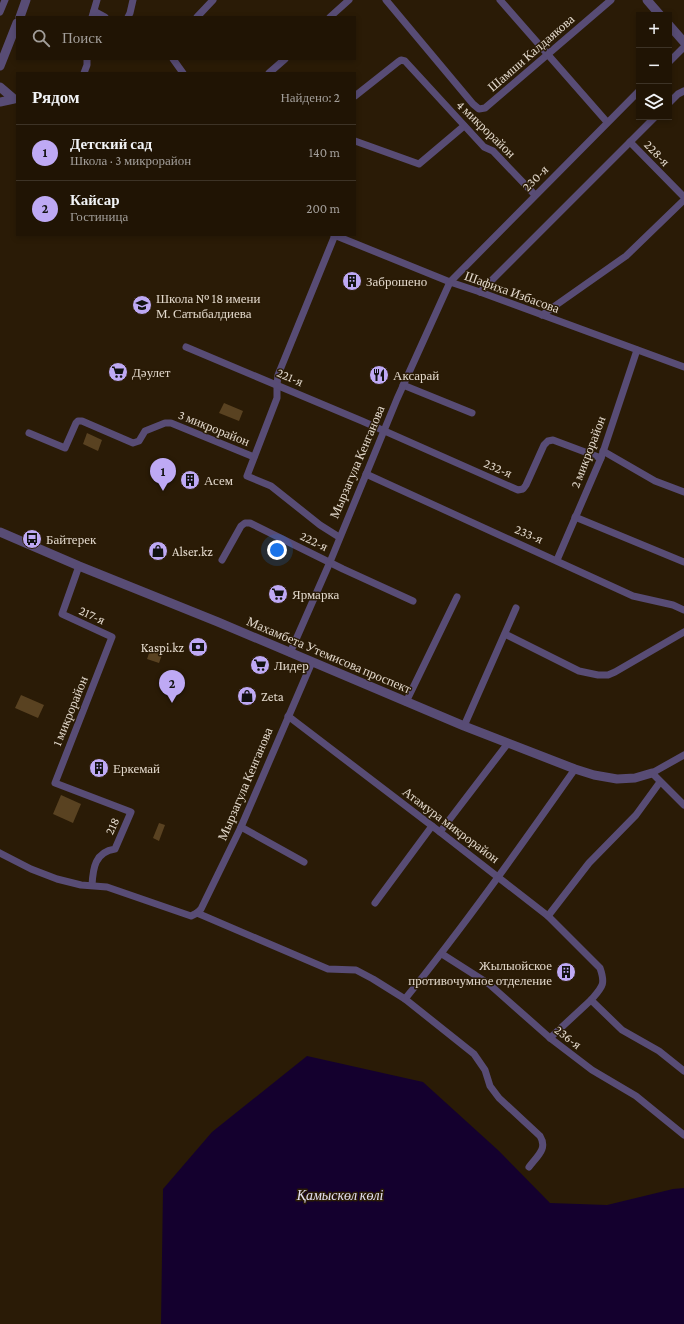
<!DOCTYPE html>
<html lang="ru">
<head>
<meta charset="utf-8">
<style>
  body { margin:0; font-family:"Crimson Pro",serif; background:#2d2113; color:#f1f3f6 }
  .controls { position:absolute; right:12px; top:12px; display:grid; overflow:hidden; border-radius:0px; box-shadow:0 2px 6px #0003 }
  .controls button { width:36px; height:36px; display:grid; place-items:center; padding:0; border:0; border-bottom:1px solid #3d3326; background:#201404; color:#f1f3f6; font:20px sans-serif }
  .you { position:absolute; left:277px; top:550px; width:14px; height:14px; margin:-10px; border:3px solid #fff; border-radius:50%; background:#1a73e8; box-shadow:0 0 0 6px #1a73e833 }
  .badge { display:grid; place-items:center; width:26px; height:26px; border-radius:50%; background:#bea9f4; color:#111; font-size:13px; font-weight:700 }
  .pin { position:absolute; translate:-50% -33px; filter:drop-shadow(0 1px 2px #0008) }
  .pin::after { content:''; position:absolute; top:21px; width:14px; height:12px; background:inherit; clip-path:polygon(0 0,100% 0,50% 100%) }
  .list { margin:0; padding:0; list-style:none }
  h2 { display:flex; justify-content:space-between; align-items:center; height:52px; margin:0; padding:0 16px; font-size:17px }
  h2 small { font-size:13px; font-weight:400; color:#a29e9a }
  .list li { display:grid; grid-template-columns:26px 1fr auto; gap:12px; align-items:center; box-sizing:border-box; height:56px; padding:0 16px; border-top:1px solid #3d3326 }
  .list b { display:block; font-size:15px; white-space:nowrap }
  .list p { margin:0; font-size:13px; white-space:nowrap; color:#a29e9a }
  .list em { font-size:13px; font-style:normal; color:#a29e9a }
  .icon { flex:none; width:22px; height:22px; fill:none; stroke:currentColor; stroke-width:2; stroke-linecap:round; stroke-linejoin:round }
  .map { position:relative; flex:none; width:684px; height:1324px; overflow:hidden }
  .search { position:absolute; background:#201404; box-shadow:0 2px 6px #0003; left:16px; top:16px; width:340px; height:44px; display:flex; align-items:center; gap:10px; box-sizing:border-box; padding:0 14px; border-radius:0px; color:#a29e9a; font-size:15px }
  .panel { position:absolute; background:#201404; box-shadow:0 2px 6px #0003; left:16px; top:72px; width:340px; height:164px; border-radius:0px }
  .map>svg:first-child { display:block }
  .green { fill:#594221 }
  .water { fill:#14002e }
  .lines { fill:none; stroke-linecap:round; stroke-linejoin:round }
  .minor { stroke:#584c75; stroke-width:7 }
  .tertiary { stroke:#584c75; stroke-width:9 }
  .labels { text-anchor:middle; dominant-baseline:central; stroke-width:3; stroke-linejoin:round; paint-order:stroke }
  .street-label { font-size:13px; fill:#e2d8cb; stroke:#2a1b06 }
  .poi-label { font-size:13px; fill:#e2d8cb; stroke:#2a1b06; text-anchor:start }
  .water-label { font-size:14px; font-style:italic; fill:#e6e2f3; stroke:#2a1b06 }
</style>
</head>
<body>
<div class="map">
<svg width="684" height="1324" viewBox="0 0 684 1324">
  <rect width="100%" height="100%" fill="#2a1b06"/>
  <g class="green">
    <polygon points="224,403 243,411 239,421 219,413"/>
    <polygon points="87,433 102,440 98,451 83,444"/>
    <polygon points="151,648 163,652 159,663 147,659"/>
    <polygon points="21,695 44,705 38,718 15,708"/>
    <polygon points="61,795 81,804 73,823 53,814"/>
    <polygon points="159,823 165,825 159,841 153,838"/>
  </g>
  <polygon class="water" points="307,1056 423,1082 499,1151 550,1203 607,1205 673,1189 684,1188 684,1324 161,1324 163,1189 212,1132"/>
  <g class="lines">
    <g class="minor">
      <polyline points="386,0 473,104 479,109 485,108 611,0"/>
      <polyline points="500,0 607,122"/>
      <polyline points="94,11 105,17"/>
      <polyline points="0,12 5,0"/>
      <polyline points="92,17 97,0"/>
      <polyline points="128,17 130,13 133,0"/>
      <polyline points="197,17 213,0"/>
      <polyline points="330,17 349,0"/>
      <polyline points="173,59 183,73"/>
      <polyline points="669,62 684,47"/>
      <polyline points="84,73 87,65 87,59"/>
      <polyline points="269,73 285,59"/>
      <polyline points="355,96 398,62 401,60 405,61 484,147 493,151 535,195"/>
      <polyline points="669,103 678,94 684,91"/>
      <polyline points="355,141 419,164 464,126"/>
      <polyline points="630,142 684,197"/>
      <polyline points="334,235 450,282 480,292 684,367"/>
      <polyline points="335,235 278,375 277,385 277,398 247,476 271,486 320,525 339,537"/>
      <polyline points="480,292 655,117"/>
      <polyline points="542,315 626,256 684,200"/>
      <polyline points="186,347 362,421 518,490 523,489 526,485 544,445 548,441 553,440 601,458"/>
      <polyline points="403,385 472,413"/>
      <polyline points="29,433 65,448 76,423 78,421 82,421 133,443 139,441 145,431 165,423 171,423 254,457"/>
      <polyline points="603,451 655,481 684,492"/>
      <polyline points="366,474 633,596 673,605 684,610"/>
      <polyline points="575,517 684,562"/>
      <polyline points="222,560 241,526 245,523 250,523 343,569 413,601"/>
      <polyline points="557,560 601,458 637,350"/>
      <path d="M79,566l-17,48 50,23 -57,146 76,29 -16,37c-20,3 -22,19 -23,36"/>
      <polyline points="505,634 579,671 598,675 608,675 615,672 684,632"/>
      <polyline points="290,653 330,562 397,399 450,282 639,91"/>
      <polyline points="406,702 457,597"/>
      <path d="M288,716l152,116 108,84 52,52c6,17 2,19 -9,32l31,30 37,21 25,20"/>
      <polyline points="464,726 516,608"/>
      <polyline points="684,755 652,773 684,805"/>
      <polyline points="241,827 304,862"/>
      <polyline points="440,832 508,743"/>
      <polyline points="0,853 31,869 57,879 81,885 107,887 191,916 197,913 201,909 241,827 312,662"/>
      <polyline points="375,903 432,826"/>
      <path d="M197,913l131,56 28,1 17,9 32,20 69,55 11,16 5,16 9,12 41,38c8,13 -3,20 -11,31"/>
      <polyline points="548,916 589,863 636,815 660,782"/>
      <polyline points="442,954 489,984 550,1038 592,1070 636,1096 684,1135"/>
      <path d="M405,999c60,-74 115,-152 170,-230"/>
      <polyline points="550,1038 591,1000"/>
    </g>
    <g class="tertiary">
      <polyline points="647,0 660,15"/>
      <polyline points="20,17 26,0"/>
      <polyline points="669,25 684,42"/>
      <polyline points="0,66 17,23"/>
      <polyline points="0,87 14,99 0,102"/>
      <polyline points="0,532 79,566 218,622 464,726 575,769 594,775 617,779 635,778 652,773"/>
    </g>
  </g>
  <defs>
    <symbol id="building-disc" viewBox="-11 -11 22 22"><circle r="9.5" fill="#bea9f4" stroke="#2a1b06"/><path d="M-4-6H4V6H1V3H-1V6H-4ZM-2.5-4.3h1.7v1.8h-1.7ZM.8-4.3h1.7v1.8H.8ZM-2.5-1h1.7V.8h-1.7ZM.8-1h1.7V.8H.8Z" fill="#111"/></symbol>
    <symbol id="school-disc" viewBox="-11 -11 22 22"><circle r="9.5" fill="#bea9f4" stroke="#2a1b06"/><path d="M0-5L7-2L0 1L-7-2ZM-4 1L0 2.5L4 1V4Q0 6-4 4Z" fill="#111"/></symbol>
    <symbol id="supermarket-disc" viewBox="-11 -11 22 22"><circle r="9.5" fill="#bea9f4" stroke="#2a1b06"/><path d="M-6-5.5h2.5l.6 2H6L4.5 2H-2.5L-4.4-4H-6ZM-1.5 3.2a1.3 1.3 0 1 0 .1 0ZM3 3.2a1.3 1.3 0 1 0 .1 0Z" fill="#111"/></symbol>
    <symbol id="restaurant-disc" viewBox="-11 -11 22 22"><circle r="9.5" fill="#bea9f4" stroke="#2a1b06"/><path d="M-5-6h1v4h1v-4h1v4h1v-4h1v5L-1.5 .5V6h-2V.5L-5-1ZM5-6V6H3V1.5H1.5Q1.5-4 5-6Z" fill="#111"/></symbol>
    <symbol id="bus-disc" viewBox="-11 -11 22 22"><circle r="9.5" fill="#bea9f4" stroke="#2a1b06"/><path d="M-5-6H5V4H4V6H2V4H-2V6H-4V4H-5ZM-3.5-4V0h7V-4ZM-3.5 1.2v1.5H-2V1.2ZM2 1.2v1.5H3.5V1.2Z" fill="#111"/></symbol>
    <symbol id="shop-disc" viewBox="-11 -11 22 22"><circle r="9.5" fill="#bea9f4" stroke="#2a1b06"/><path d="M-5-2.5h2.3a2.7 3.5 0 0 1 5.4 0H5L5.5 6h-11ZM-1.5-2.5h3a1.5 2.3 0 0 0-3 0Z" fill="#111"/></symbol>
    <symbol id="bank-disc" viewBox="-11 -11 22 22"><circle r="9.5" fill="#bea9f4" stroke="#2a1b06"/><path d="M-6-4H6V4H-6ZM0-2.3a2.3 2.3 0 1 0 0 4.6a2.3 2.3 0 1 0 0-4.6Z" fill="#111"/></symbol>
  </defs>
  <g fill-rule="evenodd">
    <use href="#building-disc" x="341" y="270" width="22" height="22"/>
    <use href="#school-disc" x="131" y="294" width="22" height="22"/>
    <use href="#supermarket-disc" x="107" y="361" width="22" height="22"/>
    <use href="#restaurant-disc" x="368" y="364" width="22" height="22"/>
    <use href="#building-disc" x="179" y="469" width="22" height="22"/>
    <use href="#bus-disc" x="21" y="528" width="22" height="22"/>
    <use href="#shop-disc" x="147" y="540" width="22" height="22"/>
    <use href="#supermarket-disc" x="267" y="583" width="22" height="22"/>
    <use href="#bank-disc" x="187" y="636" width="22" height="22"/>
    <use href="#supermarket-disc" x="249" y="654" width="22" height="22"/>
    <use href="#shop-disc" x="236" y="685" width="22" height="22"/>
    <use href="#building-disc" x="88" y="757" width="22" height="22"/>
    <use href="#building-disc" x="555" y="961" width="22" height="22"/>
  </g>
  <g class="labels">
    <g class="street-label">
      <text transform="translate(531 53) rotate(-41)">Шамши Калдаякова</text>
      <text transform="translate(486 129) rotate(44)">4 микрорайон</text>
      <text transform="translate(657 153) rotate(46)">228-я</text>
      <text transform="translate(535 178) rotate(-45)">230-я</text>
      <text transform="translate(512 292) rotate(20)">Шафиха Избасова</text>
      <text transform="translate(290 377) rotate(23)">221-я</text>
      <text transform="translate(214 428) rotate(22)">3 микрорайон</text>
      <text transform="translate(588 452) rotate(-69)">2 микрорайон</text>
      <text transform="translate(357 462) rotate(-67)">Мырзагула Кенганова</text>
      <text transform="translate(498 468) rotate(24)">232-я</text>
      <text transform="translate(529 534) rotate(24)">233-я</text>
      <text transform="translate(314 541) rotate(26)">222-я</text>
      <text transform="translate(92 615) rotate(25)">217-я</text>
      <text transform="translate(329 655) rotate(23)">Махамбета Утемисова проспект</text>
      <text transform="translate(70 711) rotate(-68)">1 микрорайон</text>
      <text transform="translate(245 784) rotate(-67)">Мырзагула Кенганова</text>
      <text transform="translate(451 825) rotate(37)">Атамура микрорайон</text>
      <text transform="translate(112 826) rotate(-66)">218</text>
      <text transform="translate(568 1037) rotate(38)">236-я</text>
    </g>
    <g class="poi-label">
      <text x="366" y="281">Заброшено</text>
      <text x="156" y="298">Школа № 18 имени<tspan x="156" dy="15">М. Сатыбалдиева</tspan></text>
      <text x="132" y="372">Дәулет</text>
      <text x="393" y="375">Аксарай</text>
      <text x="204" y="480">Асем</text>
      <text x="46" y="539">Байтерек</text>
      <text x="172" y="551">Alser.kz</text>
      <text x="292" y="594">Ярмарка</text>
      <text x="184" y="647" text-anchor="end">Kaspi.kz</text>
      <text x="274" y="665">Лидер</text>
      <text x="261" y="696">Zeta</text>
      <text x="113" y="768">Еркемай</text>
      <text x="552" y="965" text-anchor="end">Жылыойское<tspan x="552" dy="15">противочумное отделение</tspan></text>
    </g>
    <g class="water-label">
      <text x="340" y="1195">Қамыскөл көлі</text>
    </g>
  </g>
</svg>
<div class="controls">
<button>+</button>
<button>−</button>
<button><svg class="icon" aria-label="layers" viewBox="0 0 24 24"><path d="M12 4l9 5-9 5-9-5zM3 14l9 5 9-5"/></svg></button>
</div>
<div class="you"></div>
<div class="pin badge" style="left:163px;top:491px">1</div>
<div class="pin badge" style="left:172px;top:703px">2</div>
<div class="search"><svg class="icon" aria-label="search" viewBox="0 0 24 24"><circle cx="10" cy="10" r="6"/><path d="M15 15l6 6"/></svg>Поиск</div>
<section class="panel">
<h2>Рядом<small>Найдено: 2</small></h2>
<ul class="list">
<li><span class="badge">1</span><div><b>Детский сад</b><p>Школа · 3 микрорайон</p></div><em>140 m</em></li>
<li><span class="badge">2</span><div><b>Кайсар</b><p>Гостиница</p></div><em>200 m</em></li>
</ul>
</section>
</div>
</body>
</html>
